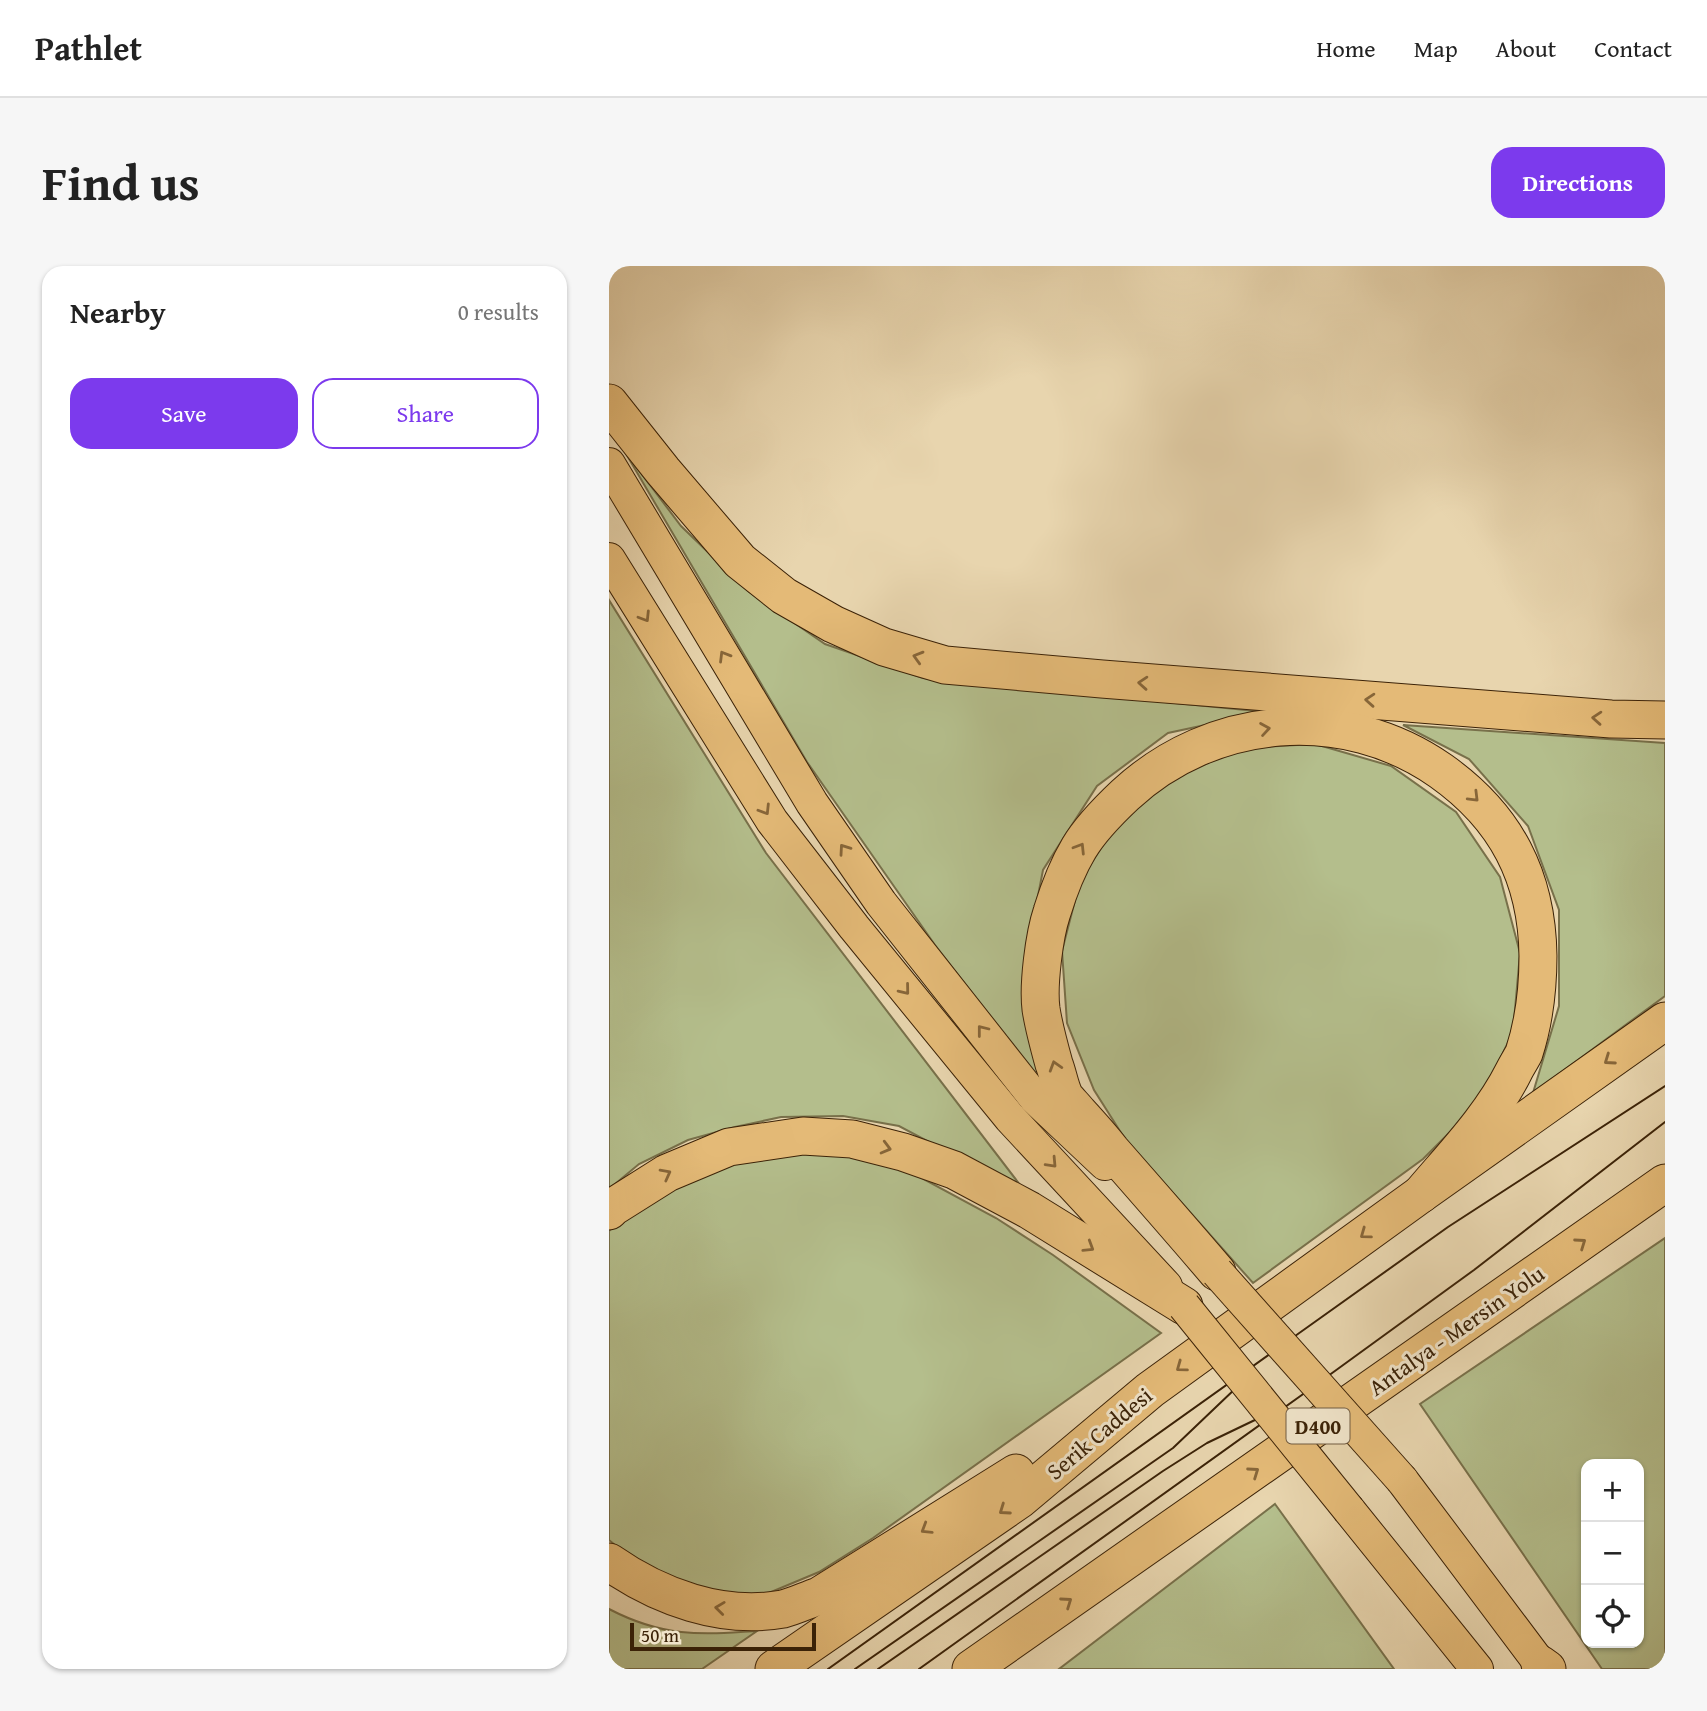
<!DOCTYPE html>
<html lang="en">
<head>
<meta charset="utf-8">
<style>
  body { margin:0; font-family:"Gentium Book Plus",serif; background:#f6f6f6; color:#222 }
  .controls { position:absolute; right:21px; bottom:21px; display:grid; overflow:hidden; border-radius:14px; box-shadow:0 2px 5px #0004 }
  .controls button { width:63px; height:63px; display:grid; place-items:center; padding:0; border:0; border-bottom:2px solid #e0e0e0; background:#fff; color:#222; font:35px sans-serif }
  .scale { position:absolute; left:21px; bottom:18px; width:186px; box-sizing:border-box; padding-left:7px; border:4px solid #3b2207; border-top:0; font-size:19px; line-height:24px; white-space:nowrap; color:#3b2207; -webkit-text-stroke:5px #f0e4ca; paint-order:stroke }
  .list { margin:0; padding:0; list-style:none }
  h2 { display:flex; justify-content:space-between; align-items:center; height:91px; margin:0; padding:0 28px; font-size:30px }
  h2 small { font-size:23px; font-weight:400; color:#767676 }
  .actions { display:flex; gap:14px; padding:21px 28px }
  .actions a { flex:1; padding:16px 0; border:2px solid #7c3aed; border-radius:21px; text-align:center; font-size:24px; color:#7c3aed }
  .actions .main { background:#7c3aed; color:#fff }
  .icon { flex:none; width:38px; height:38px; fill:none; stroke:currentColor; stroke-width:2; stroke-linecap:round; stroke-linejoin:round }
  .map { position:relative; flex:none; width:1056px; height:1403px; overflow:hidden; border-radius:21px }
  header { display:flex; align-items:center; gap:42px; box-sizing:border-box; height:98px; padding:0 35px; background:#fff; border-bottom:2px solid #e0e0e0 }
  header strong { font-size:33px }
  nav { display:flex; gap:38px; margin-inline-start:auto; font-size:24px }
  .intro { display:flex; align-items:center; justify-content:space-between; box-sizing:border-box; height:168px; padding:0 42px }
  h1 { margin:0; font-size:49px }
  .button { padding:18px 32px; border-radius:21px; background:#7c3aed; color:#fff; font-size:24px; font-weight:700 }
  main { display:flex; gap:42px; padding:0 42px }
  aside { flex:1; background:#fff; border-radius:21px; box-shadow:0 2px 5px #0004 }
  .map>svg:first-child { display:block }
  .green { fill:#b4be8c; stroke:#78704a; stroke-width:2; fill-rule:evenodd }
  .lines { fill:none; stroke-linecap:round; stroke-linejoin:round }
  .primary-casing { stroke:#3b2207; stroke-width:34 }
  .highway-casing { stroke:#3b2207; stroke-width:39 }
  .primary { stroke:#e4ba77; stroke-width:32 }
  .highway { stroke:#e4ba77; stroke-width:37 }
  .tram { stroke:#3b2207; stroke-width:2 }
  .primary-bridge-casing { stroke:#3b2207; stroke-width:34; stroke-linecap:butt }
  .primary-bridge { stroke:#e4ba77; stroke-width:32 }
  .oneway { stroke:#876639 }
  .labels { text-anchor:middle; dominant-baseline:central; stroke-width:6; stroke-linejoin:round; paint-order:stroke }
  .shield { fill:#f0e4ca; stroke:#715c42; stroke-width:2 }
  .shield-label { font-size:21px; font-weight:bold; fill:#3b2207 }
  .street-label { font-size:23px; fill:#3b2207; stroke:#f0e4ca }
</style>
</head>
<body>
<header>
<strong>Pathlet</strong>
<nav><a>Home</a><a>Map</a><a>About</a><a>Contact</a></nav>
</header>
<div class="intro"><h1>Find us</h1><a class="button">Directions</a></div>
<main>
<aside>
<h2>Nearby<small>0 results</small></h2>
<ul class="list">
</ul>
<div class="actions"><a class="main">Save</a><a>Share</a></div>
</aside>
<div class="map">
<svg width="1056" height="1403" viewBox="0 0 1056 1403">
  <rect width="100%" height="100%" fill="#e8d5ae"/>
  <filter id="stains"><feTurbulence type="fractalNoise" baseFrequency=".00286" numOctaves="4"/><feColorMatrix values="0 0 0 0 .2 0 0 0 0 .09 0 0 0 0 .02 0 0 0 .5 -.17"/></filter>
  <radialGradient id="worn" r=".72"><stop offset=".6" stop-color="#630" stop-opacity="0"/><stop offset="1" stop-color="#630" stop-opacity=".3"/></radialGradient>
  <g class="green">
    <polygon points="16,186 72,260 139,325 216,378 314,412 657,446 559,467 488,520 434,604 416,697 438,824 326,679 198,496"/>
    <polygon points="0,334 157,587 418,928 290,860 234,850 172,851 126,861 79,874 30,898 0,923"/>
    <polygon points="794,459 1056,477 1056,730 924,827 950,740 950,644 919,560 860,493"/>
    <polygon points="706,478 782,500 847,546 891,611 911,687 904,766 870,837 814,893 644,1017 516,873 485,824 458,757 453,685 471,615 510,554 566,508 634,482"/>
    <polygon points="223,886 296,903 387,952 444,989 552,1067 264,1272 210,1306 155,1329 96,1329 31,1300 0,1274 0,965 29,941 97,904 156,888"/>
    <path d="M1056,972v431h-63l-182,-265zM977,1198h53v179h-53z"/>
    <polygon points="666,1238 785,1403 450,1403"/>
    <path d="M0,1343c54,28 89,26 148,22l-55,38h-93z"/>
  </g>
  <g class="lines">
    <defs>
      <g id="primary">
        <polyline points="0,198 203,537 272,637 426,832 496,898"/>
        <polyline points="0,293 163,555 245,661 401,852 557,1020"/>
        <polyline points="793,1214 935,1403"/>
        <polyline points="740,1244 868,1403"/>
      </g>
      <g id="highway">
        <polyline points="0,137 54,205 131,295 175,330 224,358 275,381 336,399 493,413 1002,453 1056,454"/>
        <polyline points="0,945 4,941 58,907 120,881 194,870 243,873 294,886 345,904 420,944 575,1040"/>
        <path d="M608,1006c-35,-41 -70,-81 -106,-122 -10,-13 -21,-25 -32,-37 -4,-5 -10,-11 -14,-16 -5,-9 -7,-23 -11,-33 -5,-18 -10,-36 -13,-55 -3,-24 3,-73 11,-97 7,-23 15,-44 27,-64 12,-20 29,-37 46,-53 87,-81 219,-92 316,-24 65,46 96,106 97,185 0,32 -4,66 -14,97 -3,6 -7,12 -10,18 -23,46 -60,84 -93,123"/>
        <path d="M0,1296c50,35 113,58 174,47 12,-3 24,-9 36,-13l197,-123"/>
        <polyline points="931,1398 938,1403"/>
        <polyline points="165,1403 410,1234 541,1124 812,928 1056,755"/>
        <polyline points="362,1403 1056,917"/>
      </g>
    </defs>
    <use href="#primary" class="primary-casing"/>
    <use href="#highway" class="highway-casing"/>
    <use href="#primary" class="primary"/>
    <use href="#highway" class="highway"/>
    <g class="tram">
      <polyline points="219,1403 839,961 1056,820"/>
      <polyline points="246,1403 564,1182 628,1121"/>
      <polyline points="269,1403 554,1205 598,1177 648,1153"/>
      <polyline points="310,1403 697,1126 865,1004 1056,856"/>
    </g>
    <defs>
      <g id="primary-bridge">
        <polyline points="608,1006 793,1214"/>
        <polyline points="575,1040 740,1244"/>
      </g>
    </defs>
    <use href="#primary-bridge" class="primary-bridge-casing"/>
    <use href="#primary-bridge" class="primary-bridge"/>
  </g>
  <defs><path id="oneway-chevron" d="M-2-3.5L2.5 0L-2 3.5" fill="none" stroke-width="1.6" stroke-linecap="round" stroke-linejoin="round" transform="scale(1.75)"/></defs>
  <g class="oneway">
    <use href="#oneway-chevron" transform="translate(36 351) rotate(58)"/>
    <use href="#oneway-chevron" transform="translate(115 390) rotate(-121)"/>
    <use href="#oneway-chevron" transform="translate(309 391) rotate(-164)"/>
    <use href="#oneway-chevron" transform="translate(534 417) rotate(-176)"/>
    <use href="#oneway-chevron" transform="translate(761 434) rotate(-176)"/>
    <use href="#oneway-chevron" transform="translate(988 452) rotate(-176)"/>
    <use href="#oneway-chevron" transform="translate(656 463) rotate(-9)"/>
    <use href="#oneway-chevron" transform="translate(865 531) rotate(45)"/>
    <use href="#oneway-chevron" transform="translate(156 544) rotate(58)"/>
    <use href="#oneway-chevron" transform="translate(471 582) rotate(-58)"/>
    <use href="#oneway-chevron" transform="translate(235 583) rotate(-125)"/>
    <use href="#oneway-chevron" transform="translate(296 724) rotate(51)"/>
    <use href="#oneway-chevron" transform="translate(373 764) rotate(-128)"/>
    <use href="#oneway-chevron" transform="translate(1000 794) rotate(145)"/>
    <use href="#oneway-chevron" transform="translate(446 800) rotate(-107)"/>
    <use href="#oneway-chevron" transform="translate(277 882) rotate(15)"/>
    <use href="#oneway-chevron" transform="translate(443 897) rotate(47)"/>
    <use href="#oneway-chevron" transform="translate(57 908) rotate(-28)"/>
    <use href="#oneway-chevron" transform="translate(756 968) rotate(144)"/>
    <use href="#oneway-chevron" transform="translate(972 977) rotate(-35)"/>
    <use href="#oneway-chevron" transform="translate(480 981) rotate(32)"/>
    <use href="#oneway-chevron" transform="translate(572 1101) rotate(144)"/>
    <use href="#oneway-chevron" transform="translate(645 1206) rotate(-35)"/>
    <use href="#oneway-chevron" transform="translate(395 1244) rotate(145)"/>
    <use href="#oneway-chevron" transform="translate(317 1263) rotate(148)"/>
    <use href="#oneway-chevron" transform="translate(458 1336) rotate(-35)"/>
    <use href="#oneway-chevron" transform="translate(111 1342) rotate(-173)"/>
  </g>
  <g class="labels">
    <rect class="shield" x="677.5" y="1142.5" width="63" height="35" rx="5"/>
    <g class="shield-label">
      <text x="709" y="1160">D400</text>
    </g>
    <g class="street-label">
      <text transform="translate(847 1064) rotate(-35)">Antalya - Mersin Yolu</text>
      <text transform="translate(490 1167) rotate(-40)">Serik Caddesi</text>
    </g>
  </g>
  <rect width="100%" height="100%" filter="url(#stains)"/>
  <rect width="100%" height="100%" fill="url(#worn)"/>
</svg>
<div class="controls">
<button>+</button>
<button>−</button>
<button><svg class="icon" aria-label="locate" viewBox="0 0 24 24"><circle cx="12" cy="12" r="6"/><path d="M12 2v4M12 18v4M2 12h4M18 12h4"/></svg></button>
</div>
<div class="scale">50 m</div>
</div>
</main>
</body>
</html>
